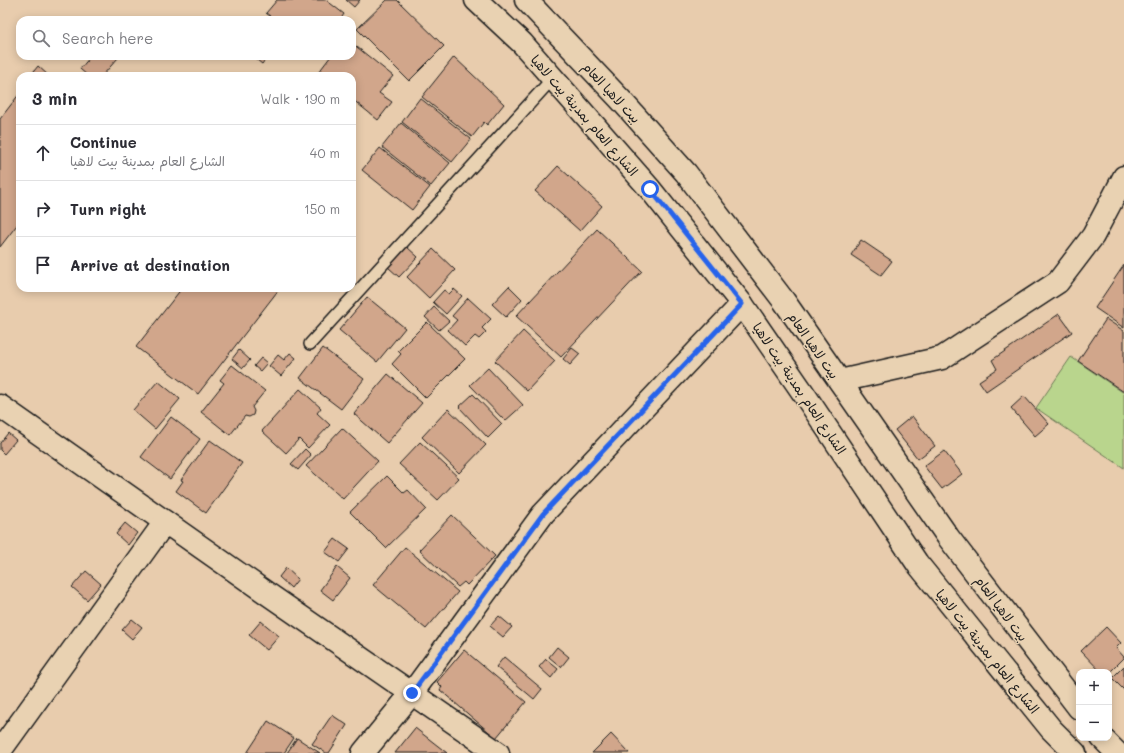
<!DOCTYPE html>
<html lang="en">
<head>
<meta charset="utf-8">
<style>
  body { margin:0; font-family:Mali,"Playpen Sans Arabic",sans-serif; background:#f2f2f3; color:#2b2b33 }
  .controls { position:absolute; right:12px; bottom:12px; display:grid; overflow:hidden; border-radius:8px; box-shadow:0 2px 10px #0003 }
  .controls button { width:36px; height:36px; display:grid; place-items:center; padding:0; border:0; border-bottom:1px solid #e1e1e2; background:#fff; color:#2b2b33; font:20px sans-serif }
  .stop { position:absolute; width:12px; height:12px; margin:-9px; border:3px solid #2563eb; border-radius:50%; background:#fff }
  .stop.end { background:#2563eb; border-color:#fff; box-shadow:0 1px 4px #0008 }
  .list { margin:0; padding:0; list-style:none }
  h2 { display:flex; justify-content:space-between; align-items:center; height:52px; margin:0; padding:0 16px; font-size:17px }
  h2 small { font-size:13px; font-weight:400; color:#7c7c81 }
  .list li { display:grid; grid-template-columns:26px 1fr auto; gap:12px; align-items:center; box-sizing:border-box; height:56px; padding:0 16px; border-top:1px solid #e1e1e2 }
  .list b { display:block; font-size:15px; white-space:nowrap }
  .list p { margin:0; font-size:13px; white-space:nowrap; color:#7c7c81 }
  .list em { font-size:13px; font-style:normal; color:#7c7c81 }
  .icon { flex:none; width:22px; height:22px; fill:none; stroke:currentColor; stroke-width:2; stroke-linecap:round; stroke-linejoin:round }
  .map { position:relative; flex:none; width:1124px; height:753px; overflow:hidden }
  .search { position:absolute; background:#fff; box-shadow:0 2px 10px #0003; left:16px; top:16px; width:340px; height:44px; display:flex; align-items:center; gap:10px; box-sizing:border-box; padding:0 14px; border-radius:12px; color:#7c7c81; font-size:15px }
  .panel { position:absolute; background:#fff; box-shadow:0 2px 10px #0003; left:16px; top:72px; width:340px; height:220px; border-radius:12px }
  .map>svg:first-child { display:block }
  .green { fill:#b9d58d; stroke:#6a7854 }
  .building { fill:#d1a68b; stroke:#1c1c1c }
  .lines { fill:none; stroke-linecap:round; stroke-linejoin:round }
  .lane-casing { stroke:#1c1c1c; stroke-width:14 }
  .street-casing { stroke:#1c1c1c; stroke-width:25 }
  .secondary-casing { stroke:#1c1c1c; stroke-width:25 }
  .lane { stroke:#e9d2b2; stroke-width:11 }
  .street { stroke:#e9d2b2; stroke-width:22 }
  .secondary { stroke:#e9d2b2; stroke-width:22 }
  .route { stroke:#2563eb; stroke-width:5 }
  .labels { text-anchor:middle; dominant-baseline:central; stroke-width:3; stroke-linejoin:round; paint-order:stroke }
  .street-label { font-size:13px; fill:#1c1c1c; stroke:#e9d2b2 }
</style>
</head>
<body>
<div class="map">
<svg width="1124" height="753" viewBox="0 0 1124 753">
  <rect width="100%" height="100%" fill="#e8ccad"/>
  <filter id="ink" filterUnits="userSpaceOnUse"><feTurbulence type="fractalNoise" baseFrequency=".025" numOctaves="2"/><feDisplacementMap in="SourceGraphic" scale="8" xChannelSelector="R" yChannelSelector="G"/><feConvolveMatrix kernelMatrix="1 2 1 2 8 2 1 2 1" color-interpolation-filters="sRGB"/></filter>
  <g filter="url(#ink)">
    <polygon class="green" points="1071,357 1124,393 1124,468 1036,408"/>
    <g class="building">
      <polygon points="277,0 326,0 344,14 340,20 275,20 266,13"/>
      <polygon points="346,0 360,0 354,7"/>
      <polygon points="387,0 397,0 444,46 409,81 357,29"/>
      <polygon points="352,43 393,76 379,93 392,102 378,120 352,99 352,76 322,76 318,73 331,56 352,56"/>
      <polygon points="91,56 116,56 118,58 102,76 88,76 80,69"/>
      <polygon points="252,56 268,56 262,64"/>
      <polygon points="454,57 504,104 487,125 484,122 472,137 422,97"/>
      <polygon points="38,66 49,76 30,76"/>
      <polygon points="20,93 20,221 0,247 0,119"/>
      <polygon points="420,98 471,139 452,162 402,122"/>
      <polygon points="401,123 450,163 431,186 382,147"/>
      <polygon points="380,148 430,187 412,210 362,170"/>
      <polygon points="558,166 602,206 580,231 535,191"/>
      <polygon points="597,229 642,271 561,357 516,316"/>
      <polygon points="861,240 892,261 881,275 851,255"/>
      <polygon points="407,247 418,257 399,277 388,267"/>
      <polygon points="433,249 455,270 429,298 407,277"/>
      <polygon points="1124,265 1124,328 1095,308"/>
      <polygon points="509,286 522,299 506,317 492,304"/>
      <polygon points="182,288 280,288 198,394 136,347"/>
      <polygon points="454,289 462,296 446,314 433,302 444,290 449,294"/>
      <polygon points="367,297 405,328 377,362 339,330"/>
      <polygon points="468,298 491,319 482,328 486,332 479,339 475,336 465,346 448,330 457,320 452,316"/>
      <polygon points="434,307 449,321 439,330 425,317"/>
      <polygon points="1059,314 1072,332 986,391 979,381 997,369 992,360"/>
      <polygon points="1106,319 1124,331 1124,392 1078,361"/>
      <polygon points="427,322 465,359 426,398 392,364 401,354 398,351"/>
      <polygon points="523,331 555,361 527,391 495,361"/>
      <polygon points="323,348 364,379 341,409 300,378"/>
      <polygon points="572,348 580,354 570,365 563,359"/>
      <polygon points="239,350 250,360 243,368 232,359"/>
      <polygon points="290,353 296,358 281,376 269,366 278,355 284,360"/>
      <polygon points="261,358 267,363 260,371 254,366"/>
      <polygon points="232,365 265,391 252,407 254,411 253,415 249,417 245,416 230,435 201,412 224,383 220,380"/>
      <polygon points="488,368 523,405 505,421 470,385"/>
      <polygon points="388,374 422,403 387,443 354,414"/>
      <polygon points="158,381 180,399 155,429 133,410"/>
      <polygon points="300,389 321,408 317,413 330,425 308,448 299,439 286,453 262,431"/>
      <polygon points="473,394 502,424 488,438 459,407"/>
      <polygon points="1024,396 1049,424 1035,436 1011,408"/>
      <polygon points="448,409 486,445 459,473 422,437"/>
      <polygon points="912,416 935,446 918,459 895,430"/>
      <polygon points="171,417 200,439 170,479 141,457"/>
      <polygon points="342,428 378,461 343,499 306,466"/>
      <polygon points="8,433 16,440 4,454 0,450 0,443"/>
      <polygon points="210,440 242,463 206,513 176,491 183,481 181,480"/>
      <polygon points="420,442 459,478 438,500 399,464"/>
      <polygon points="305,449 311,455 298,470 291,464"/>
      <polygon points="944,451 962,474 942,489 924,466"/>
      <polygon points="387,476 404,493 408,490 426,509 386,548 350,512"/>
      <polygon points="452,515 495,556 467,585 464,582 458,587 419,550"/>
      <polygon points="125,523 137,533 128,545 116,534"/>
      <polygon points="335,539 349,549 339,562 325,552"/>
      <polygon points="405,547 458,592 426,629 373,585"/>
      <polygon points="337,567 350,578 333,600 320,590"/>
      <polygon points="286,568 298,579 291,588 279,577"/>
      <polygon points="86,571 101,584 87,600 72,587"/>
      <polygon points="499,616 512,627 503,637 490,626"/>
      <polygon points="132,619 142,627 132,639 122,630"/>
      <polygon points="261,621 279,636 267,650 249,635"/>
      <polygon points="1106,627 1121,643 1116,648 1124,657 1124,658 1109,673 1101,672 1081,651"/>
      <polygon points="557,647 569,657 561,667 549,657"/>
      <polygon points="464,650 526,702 496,738 440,690 442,687 437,682"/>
      <polygon points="504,657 542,689 534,699 496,667"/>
      <polygon points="546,659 558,669 551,678 539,667"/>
      <polygon points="1124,666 1124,690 1112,678"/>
      <polygon points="332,715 347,725 329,753 326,753 312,744"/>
      <polygon points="268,721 294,738 284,753 247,753"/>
      <polygon points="415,728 447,753 395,753"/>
      <polygon points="611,734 629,753 592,753"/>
      <polygon points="297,738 320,753 287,753"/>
    </g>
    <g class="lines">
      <defs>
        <polyline id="lane" points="310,344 553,78"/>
        <g id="street">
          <polyline points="840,381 942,358 1058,282 1093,236 1124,177"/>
          <polyline points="0,406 265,592 498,753"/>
          <polyline points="0,751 165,522"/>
          <polyline points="363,753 412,693 543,514 742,304"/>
        </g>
        <g id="secondary">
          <polyline points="476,0 522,43 650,189 742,304 806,397 917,563 1051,729 1075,753"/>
          <polyline points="526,0 620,99 686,173 784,301 948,537 1079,708"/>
          <polyline points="1102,738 1117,753"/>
        </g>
      </defs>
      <use href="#lane" class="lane-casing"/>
      <use href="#street" class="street-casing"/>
      <use href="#secondary" class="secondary-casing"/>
      <use href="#lane" class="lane"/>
      <use href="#street" class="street"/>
      <use href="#secondary" class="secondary"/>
    </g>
  </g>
  <g class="lines" filter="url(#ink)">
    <polyline class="route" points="412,693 543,514 742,304 650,189"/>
  </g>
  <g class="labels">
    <g class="street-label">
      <text transform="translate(612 92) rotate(47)">بيت لاهيا العام</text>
      <text transform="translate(585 115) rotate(49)">الشارع العام بمدينة بيت لاهيا</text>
      <text transform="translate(814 345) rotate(55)">بيت لاهيا العام</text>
      <text transform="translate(800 388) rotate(56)">الشارع العام بمدينة بيت لاهيا</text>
      <text transform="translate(1002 608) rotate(53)">بيت لاهيا العام</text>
      <text transform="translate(988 651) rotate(51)">الشارع العام بمدينة بيت لاهيا</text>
    </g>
  </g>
</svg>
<div class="controls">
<button>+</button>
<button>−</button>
</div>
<div class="stop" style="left:650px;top:189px"></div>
<div class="stop end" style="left:412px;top:693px"></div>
<div class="search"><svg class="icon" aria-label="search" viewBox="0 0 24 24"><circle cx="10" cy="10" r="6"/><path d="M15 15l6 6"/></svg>Search here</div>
<section class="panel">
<h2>3 min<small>Walk · 190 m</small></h2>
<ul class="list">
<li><svg class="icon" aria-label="ahead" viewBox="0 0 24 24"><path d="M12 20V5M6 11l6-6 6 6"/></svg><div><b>Continue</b><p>الشارع العام بمدينة بيت لاهيا</p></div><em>40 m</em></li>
<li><svg class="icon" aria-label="right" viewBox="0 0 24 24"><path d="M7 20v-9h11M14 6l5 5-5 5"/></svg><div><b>Turn right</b></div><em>150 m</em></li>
<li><svg class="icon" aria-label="arrive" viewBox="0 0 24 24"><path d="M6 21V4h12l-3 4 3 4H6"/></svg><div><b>Arrive at destination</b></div></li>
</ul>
</section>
</div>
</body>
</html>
